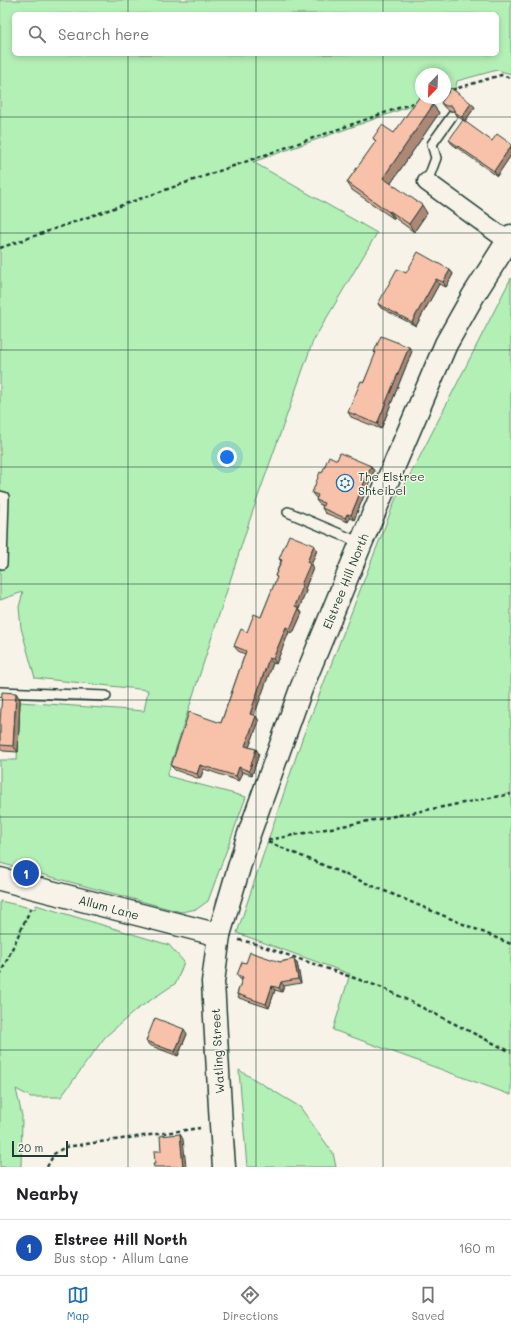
<!DOCTYPE html>
<html lang="en">
<head>
<meta charset="utf-8">
<style>
  body { margin:0; font-family:Mali,sans-serif; background:#f6f6f6; color:#202124 }
  .compass { position:absolute; left:415px; top:68px; width:36px; height:36px; border-radius:50%; background:#fff; box-shadow:0 2px 6px #0003; rotate:203deg }
  .scale { position:absolute; left:12px; bottom:10px; width:56px; box-sizing:border-box; padding-left:4px; border:2px solid #1f3d34; border-top:0; font-size:11px; line-height:14px; white-space:nowrap; color:#1f3d34; -webkit-text-stroke:3px #f7f3e8; paint-order:stroke }
  .you { position:absolute; left:227px; top:457px; width:14px; height:14px; margin:-10px; border:3px solid #fff; border-radius:50%; background:#1a73e8; box-shadow:0 0 0 6px #1a73e833 }
  .badge { display:grid; place-items:center; width:26px; height:26px; border-radius:50%; background:#1f6fb2; color:#fff; font-size:13px; font-weight:700 }
  .pin { position:absolute; translate:-50% -50%; border:2px solid #fff; box-shadow:0 1px 4px #0006 }
  .list { margin:0; padding:0; list-style:none }
  h2 { display:flex; justify-content:space-between; align-items:center; height:52px; margin:0; padding:0 16px; font-size:17px }
  h2 small { font-size:13px; font-weight:400; color:#757577 }
  .list li { display:grid; grid-template-columns:26px 1fr auto; gap:12px; align-items:center; box-sizing:border-box; height:56px; padding:0 16px; border-top:1px solid #e0e0e0 }
  .list b { display:block; font-size:15px; white-space:nowrap }
  .list p { margin:0; font-size:13px; white-space:nowrap; color:#757577 }
  .list em { font-size:13px; font-style:normal; color:#757577 }
  .icon { flex:none; width:22px; height:22px; fill:none; stroke:currentColor; stroke-width:2; stroke-linecap:round; stroke-linejoin:round }
  .map { position:relative; flex:none; width:511px; height:1167px; overflow:hidden }
  .search { position:absolute; background:#fff; box-shadow:0 2px 6px #0003; left:12px; right:12px; top:12px; height:44px; display:flex; align-items:center; gap:10px; box-sizing:border-box; padding:0 14px; border-radius:6px; color:#757577; font-size:15px }
  .sheet { height:108px; background:#fff }
  nav { display:flex; justify-content:space-around; align-items:center; box-sizing:border-box; height:56px; border-top:1px solid #e0e0e0; background:#fff; font-size:11px; color:#757577 }
  nav a { display:grid; justify-items:center; gap:2px }
  nav .on { color:#1f6fb2 }
  .map>svg:first-child { display:block }
  .green { fill:#b3f0b6; stroke:#699675; fill-rule:evenodd }
  .lines { fill:none; stroke-linecap:round; stroke-linejoin:round }
  .lane-casing { stroke:#1f3d34; stroke-width:12 }
  .street-casing { stroke:#1f3d34; stroke-width:21 }
  .secondary-casing { stroke:#1f3d34; stroke-width:25 }
  .primary-casing { stroke:#1f3d34; stroke-width:25 }
  .path { stroke:#1f3d34; stroke-width:2.5; stroke-dasharray:4 3; stroke-linecap:butt }
  .lane { stroke:#f7f3e8; stroke-width:9 }
  .street { stroke:#f7f3e8; stroke-width:18 }
  .secondary { stroke:#f7f3e8; stroke-width:22 }
  .primary { stroke:#f7f3e8; stroke-width:22 }
  .wall { fill:#d5a792; stroke:#1f3d34 }
  .shaded-wall { fill:#ae8877; stroke:#1f3d34 }
  .building { fill:#f8c2aa; stroke:#1f3d34 }
  .grid { fill:none; stroke:#1f3d34; stroke-width:1; stroke-opacity:0.55 }
  .labels { text-anchor:middle; dominant-baseline:central; stroke-width:3; stroke-linejoin:round; paint-order:stroke }
  .poi-label { font-size:12px; fill:#1f3d34; stroke:#f7f3e8; text-anchor:start }
  .street-label { font-size:12px; fill:#1f3d34; stroke:#f7f3e8 }
</style>
</head>
<body>
<div class="map">
<svg width="511" height="1167" viewBox="0 0 511 1167">
  <rect width="100%" height="100%" fill="#f7f3e8"/>
  <filter id="ink" filterUnits="userSpaceOnUse"><feTurbulence type="fractalNoise" baseFrequency=".025" numOctaves="2"/><feDisplacementMap in="SourceGraphic" scale="8" xChannelSelector="R" yChannelSelector="G"/><feConvolveMatrix kernelMatrix="1 2 1 2 8 2 1 2 1" color-interpolation-filters="sRGB"/></filter>
  <g filter="url(#ink)">
    <g class="green">
      <path d="M0,0h511v74l-14,-4 -40,11 -2,10 -10,3v-20h-24v24h13l-181,64 124,71 -64,108 -64,181 -82,254 79,21 -38,104 -11,8 -16,3 -181,-49v-103h17l3,-58 124,9 4,-21 -113,-12 -14,-50 -2,-21 4,-15 -23,8zM14,14h483v40h-483z"/>
      <polygon points="511,278 511,1095 333,1030 350,974 237,933 302,739 396,498 415,466"/>
      <polygon points="0,901 35,909 36,905 169,945 184,962 176,983 136,1010 105,1037 61,1097 31,1097 16,1089 22,1116 21,1167 0,1167"/>
      <polygon points="239,1070 300,1107 333,1153 336,1167 247,1167"/>
    </g>
    <g class="lines">
      <defs>
        <g id="lane">
          <polyline points="427,182 436,158 432,144 452,116"/>
          <polyline points="0,496 4,497 2,564"/>
          <polyline points="288,512 361,543"/>
          <polyline points="0,692 106,696"/>
        </g>
        <polyline id="street" points="427,182 508,241"/>
        <polyline id="secondary" points="0,879 219,935"/>
        <polyline id="primary" points="224,1167 221,1125 213,982 219,935 248,837 301,689 361,543 446,344 473,296 511,236"/>
      </defs>
      <use href="#lane" class="lane-casing"/>
      <use href="#street" class="street-casing"/>
      <use href="#secondary" class="secondary-casing"/>
      <use href="#primary" class="primary-casing"/>
      <g class="path">
        <polyline points="445,92 501,75 511,78"/>
        <polyline points="0,248 427,98"/>
        <polyline points="268,840 511,794"/>
        <polyline points="268,842 511,944"/>
        <polyline points="239,940 253,943 383,988 511,1052"/>
        <polyline points="0,975 31,908"/>
        <polyline points="47,1167 54,1154 65,1147 200,1128"/>
      </g>
      <use href="#lane" class="lane"/>
      <use href="#street" class="street"/>
      <use href="#secondary" class="secondary"/>
      <use href="#primary" class="primary"/>
    </g>
    <g class="wall">
      <polygon points="441,103 471,103 475,107 465,121 458,117 454,111 449,111 444,107"/>
      <polygon points="433,105 439,113 391,183 427,213 414,232 395,218 394,219 352,190 347,182 376,142 373,138 394,133"/>
      <polygon points="449,140 492,141 511,144 511,155 497,176 452,144"/>
      <polygon points="450,270 453,274 446,287 439,284 416,326 381,308 378,304 406,273"/>
      <polygon points="412,351 381,429 351,417 348,412 364,382 376,354 374,352"/>
      <polygon points="337,460 371,466 374,471 354,520 350,518 348,522 325,513 322,508 323,506 319,504 316,500 317,498 315,497 312,493 322,473"/>
      <polygon points="314,545 317,550 311,565 313,568 305,589 306,591 299,609 302,613 293,633 289,632 276,664 273,663 254,715 259,721 249,747 256,749 259,754 252,775 242,772 239,781 204,769 200,779 175,770 171,766 221,723 245,654 238,651 234,646 261,617 277,578 275,576 281,561 279,559"/>
      <polygon points="20,699 18,752 3,751 0,747 0,723"/>
      <polygon points="294,959 297,963 301,983 284,986 282,992 275,990 269,1008 239,998 237,994 242,980 240,979 237,975 246,963 280,962"/>
      <polygon points="187,1034 178,1056 149,1045 146,1041"/>
    </g>
    <g class="shaded-wall">
      <polygon points="471,103 475,107 465,121 462,117"/>
      <polygon points="433,105 439,113 389,186 383,178"/>
      <polygon points="511,146 511,155 497,176 494,171"/>
      <polygon points="422,205 427,213 414,232 409,224"/>
      <polygon points="390,211 395,218 394,219 389,212"/>
      <polygon points="450,270 453,274 446,287 443,282"/>
      <polygon points="436,279 439,284 416,326 412,322"/>
      <polygon points="409,347 412,351 381,429 377,424"/>
      <polygon points="371,466 374,471 354,520 351,515"/>
      <polygon points="347,514 350,518 348,522 345,518"/>
      <polygon points="314,545 317,550 311,565 313,568 305,589 306,591 299,609 302,613 293,633 290,629 295,606 307,562"/>
      <polygon points="286,627 289,632 276,664 273,659"/>
      <polygon points="269,658 273,663 253,719 250,714"/>
      <polygon points="16,693 20,699 18,752 13,746"/>
      <polygon points="256,716 259,721 248,750 245,746"/>
      <polygon points="256,749 259,754 252,775 249,771"/>
      <polygon points="200,765 204,769 200,779 197,774"/>
      <polygon points="239,767 242,772 239,781 236,776"/>
      <polygon points="294,959 297,963 301,983 298,979"/>
      <polygon points="281,982 284,986 282,992 279,988"/>
      <polygon points="272,986 275,990 269,1008 266,1004"/>
      <polygon points="184,1029 187,1034 178,1056 175,1052"/>
      <polygon points="180,1134 183,1139 186,1167 183,1167"/>
    </g>
    <g class="building">
      <polygon points="451,88 471,103 462,117 455,112 452,106 446,106 441,103"/>
      <polygon points="420,96 421,97 421,98 423,98 433,105 383,178 422,205 409,224 390,211 389,212 347,182 376,141 373,138 382,125 394,133"/>
      <polygon points="463,120 492,141 497,134 511,144 511,146 494,171 449,140"/>
      <polygon points="418,252 450,270 443,282 436,279 412,322 378,304 397,269 406,273"/>
      <polygon points="381,336 409,347 377,424 348,412 361,381 364,382 376,352 374,352"/>
      <polygon points="340,453 371,466 351,515 347,514 345,518 322,508 324,503 316,500 318,495 312,493 320,472 322,473 329,456 337,460"/>
      <polygon points="289,535 314,545 307,562 310,564 301,585 303,586 295,606 299,608 290,629 286,627 273,659 269,658 250,714 256,716 245,746 256,749 249,771 239,767 236,776 200,765 197,774 171,766 189,712 221,723 246,651 234,646 241,629 247,632 254,614 261,617 277,577 275,576 282,560 279,559"/>
      <polygon points="2,692 16,693 13,746 0,745 0,723"/>
      <polygon points="250,952 280,962 294,959 298,979 281,982 279,988 272,986 266,1004 237,994 243,977 237,975 242,962 246,963"/>
      <polygon points="155,1018 184,1029 175,1052 146,1041"/>
      <polygon points="180,1134 183,1167 154,1167 153,1164 155,1164 154,1151 161,1151 160,1136"/>
    </g>
  </g>
  <path class="grid" d="M128,0v14M256,0v14M383,0v14M128,54v1113M256,54v1113M383,54v1113M0,117h511M0,233h511M0,350h511M0,467h511M0,584h511M0,700h511M0,817h511M0,934h511M0,1050h511"/>
  <defs>
    <symbol id="synagogue-ring" viewBox="-11 -11 22 22"><circle r="9.5" fill="#f7f3e8" stroke="#1f6fb2" stroke-width="1.5"/><path d="M0-6.5L5.6 3.2H-5.6ZM0 6.5L5.6-3.2H-5.6Z" fill="#1f6fb2"/></symbol>
  </defs>
  <g fill-rule="evenodd">
    <use href="#synagogue-ring" x="335" y="473" width="20" height="20"/>
  </g>
  <g class="labels">
    <g class="poi-label">
      <text x="358" y="476">The Elstree<tspan x="358" dy="14">Shteibel</tspan></text>
    </g>
    <g class="street-label">
      <text transform="translate(345 581) rotate(-68)">Elstree Hill North</text>
      <text transform="translate(109 907) rotate(15)">Allum Lane</text>
      <text transform="translate(217 1051) rotate(-93)">Watling Street</text>
    </g>
  </g>
</svg>
<svg class="compass" viewBox="-18 -18 36 36"><path d="M0-13l5 13h-10z" fill="#e53935"/><path d="M0 13l5-13h-10z" fill="#757577"/></svg>
<div class="scale">20 m</div>
<div class="you"></div>
<div class="pin badge" style="left:26px;top:873px;background:#1a4fb4">1</div>
<div class="search"><svg class="icon" aria-label="search" viewBox="0 0 24 24"><circle cx="10" cy="10" r="6"/><path d="M15 15l6 6"/></svg>Search here</div>
</div>
<section class="sheet">
<h2>Nearby<small></small></h2>
<ul class="list">
<li><span class="badge" style="background:#1a4fb4">1</span><div><b>Elstree Hill North</b><p>Bus stop · Allum Lane</p></div><em>160 m</em></li>
</ul>
</section>
<nav>
<a class="on"><svg class="icon" aria-label="map" viewBox="0 0 24 24"><path d="M3 6l6-2 6 2 6-2v14l-6 2-6-2-6 2zM9 4v14M15 6v14"/></svg>Map</a>
<a><svg class="icon" aria-label="directions" viewBox="0 0 24 24"><path d="M12 3l9 9-9 9-9-9zM9 14v-3h6M13 9l2 2-2 2"/></svg>Directions</a>
<a><svg class="icon" aria-label="saved" viewBox="0 0 24 24"><path d="M7 4h10v16l-5-4-5 4z"/></svg>Saved</a>
</nav>
</body>
</html>
